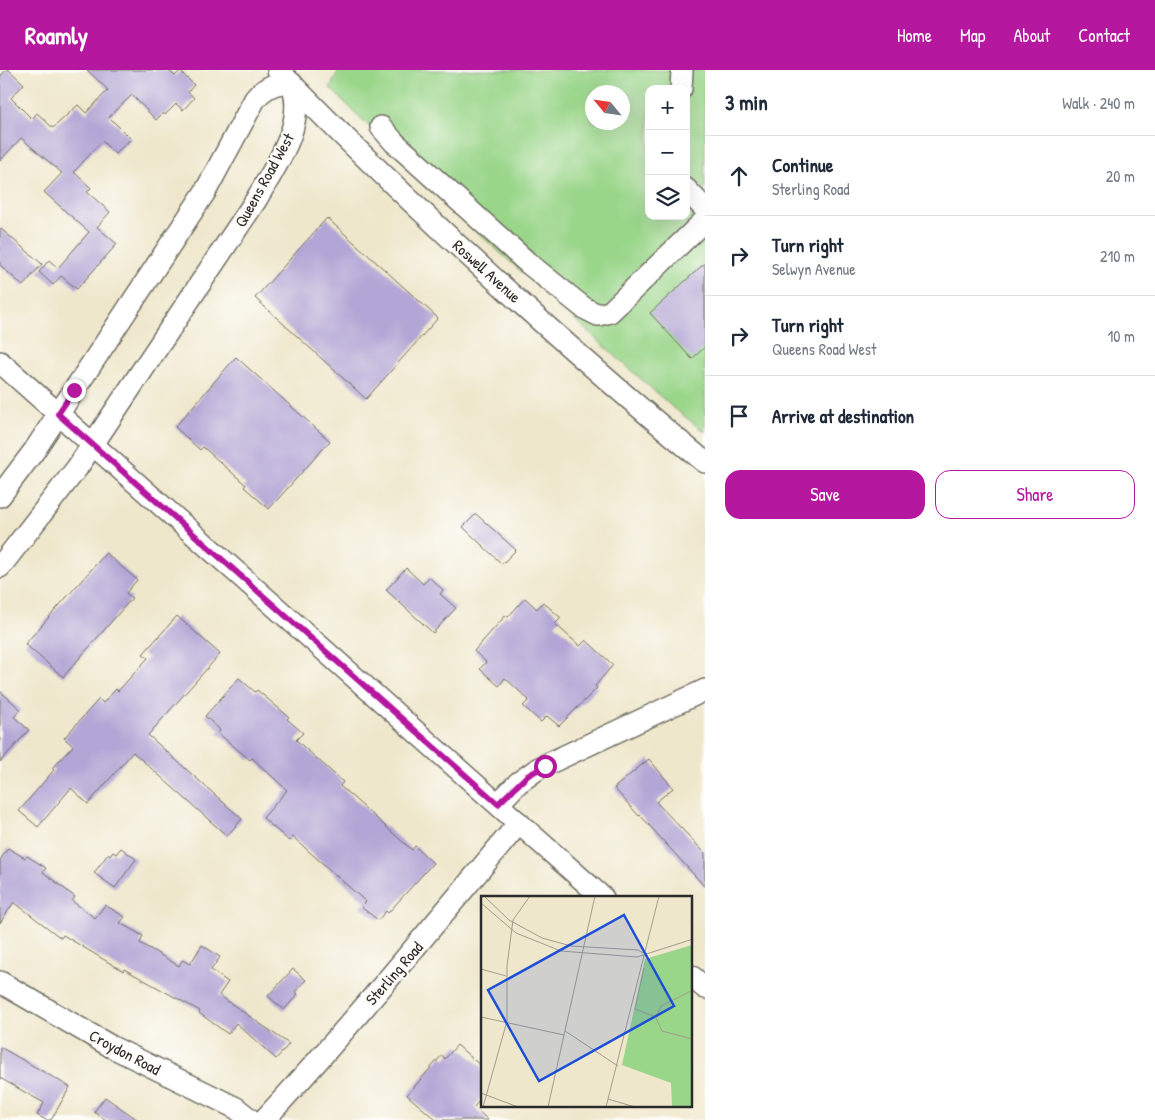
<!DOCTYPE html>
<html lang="en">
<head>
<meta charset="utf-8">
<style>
  body { margin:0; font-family:"Patrick Hand",sans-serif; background:#f2f2f3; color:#1f2937 }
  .controls { position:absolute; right:15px; top:15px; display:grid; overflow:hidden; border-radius:10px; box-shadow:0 5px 20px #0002 }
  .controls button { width:45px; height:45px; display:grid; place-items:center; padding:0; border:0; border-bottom:1px solid #e0e1e3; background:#fff; color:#1f2937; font:25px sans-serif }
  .compass { position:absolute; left:585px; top:15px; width:45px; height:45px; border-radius:50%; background:#fff; box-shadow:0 5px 20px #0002; rotate:299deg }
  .stop { position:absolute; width:15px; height:15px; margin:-11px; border:4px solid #b5179e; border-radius:50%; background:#fff }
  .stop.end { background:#b5179e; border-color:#fff; box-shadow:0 1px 5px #0008 }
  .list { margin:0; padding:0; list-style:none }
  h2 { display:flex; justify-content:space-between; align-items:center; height:65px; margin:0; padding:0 20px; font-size:21px }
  h2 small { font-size:16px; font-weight:400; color:#747a83 }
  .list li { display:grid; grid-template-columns:32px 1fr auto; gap:15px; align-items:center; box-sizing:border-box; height:80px; padding:0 20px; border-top:1px solid #e0e1e3 }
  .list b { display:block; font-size:19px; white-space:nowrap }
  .list p { margin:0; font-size:16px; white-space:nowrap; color:#747a83 }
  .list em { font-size:16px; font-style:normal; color:#747a83 }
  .actions { display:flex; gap:10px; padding:15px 20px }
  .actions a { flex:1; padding:11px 0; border:1px solid #b5179e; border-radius:15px; text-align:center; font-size:18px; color:#b5179e }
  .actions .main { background:#b5179e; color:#fff }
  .icon { flex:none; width:28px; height:28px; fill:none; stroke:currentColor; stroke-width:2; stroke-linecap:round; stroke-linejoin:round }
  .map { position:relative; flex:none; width:705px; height:1050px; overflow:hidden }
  header { display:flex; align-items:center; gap:30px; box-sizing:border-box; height:70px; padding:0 25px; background:#b5179e; color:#fff }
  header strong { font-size:24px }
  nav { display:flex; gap:28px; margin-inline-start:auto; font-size:18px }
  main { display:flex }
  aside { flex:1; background:#fff }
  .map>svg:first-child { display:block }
  .green { fill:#9ad68a; stroke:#62805a; fill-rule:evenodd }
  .building { fill:#b3a5d5 }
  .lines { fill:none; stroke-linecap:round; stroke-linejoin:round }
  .minor-casing { stroke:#706d63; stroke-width:24 }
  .minor { stroke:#fff; stroke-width:21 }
  .route { stroke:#b5179e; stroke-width:6 }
  .labels { text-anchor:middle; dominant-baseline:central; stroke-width:4.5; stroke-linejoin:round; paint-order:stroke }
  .street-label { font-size:16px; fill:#2b2b2b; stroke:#fdfcf7 }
  .inset-road { fill:none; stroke:#a19c8c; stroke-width:1 }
  .view { fill:#1d4ed8; fill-opacity:0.15; stroke:#1d4ed8; stroke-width:2.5 }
  .inset-edge { fill:none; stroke:#2b2b2b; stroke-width:2.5 }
</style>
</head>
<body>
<header>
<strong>Roamly</strong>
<nav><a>Home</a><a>Map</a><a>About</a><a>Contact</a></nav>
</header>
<main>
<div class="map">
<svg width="705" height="1050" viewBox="0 0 705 1050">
  <rect width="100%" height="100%" fill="#fdfcf7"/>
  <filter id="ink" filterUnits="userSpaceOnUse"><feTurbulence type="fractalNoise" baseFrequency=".02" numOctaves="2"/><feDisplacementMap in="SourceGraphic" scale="10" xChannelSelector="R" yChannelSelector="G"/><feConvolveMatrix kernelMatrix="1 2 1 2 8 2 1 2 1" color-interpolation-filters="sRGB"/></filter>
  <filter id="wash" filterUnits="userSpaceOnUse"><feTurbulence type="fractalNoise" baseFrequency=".0096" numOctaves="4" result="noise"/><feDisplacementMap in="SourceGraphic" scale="20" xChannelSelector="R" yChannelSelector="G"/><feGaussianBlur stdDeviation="1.12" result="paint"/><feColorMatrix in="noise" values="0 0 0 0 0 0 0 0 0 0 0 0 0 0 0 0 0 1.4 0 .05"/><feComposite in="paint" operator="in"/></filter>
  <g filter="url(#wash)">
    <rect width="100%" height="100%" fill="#efe7cc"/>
    <path class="green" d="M339,0h366v362l-34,-26 -196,-176 -145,-142zM649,19h37v127h-37zM592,22h30v30h-30z"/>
    <g id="blocks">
      <g class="building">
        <polygon points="6,0 9,0 24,14 11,28 32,49 37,43 53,58 78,35 86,43 108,20 87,0 168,0 175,6 180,1 194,15 188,22 194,28 183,40 176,34 165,45 163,43 156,50 132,25 109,47 131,69 115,84 102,71 74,102 91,118 87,122 110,142 97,157 117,174 77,219 61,206 53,215 39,202 49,190 58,198 89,162 44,122 62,103 21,68 0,91 0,7"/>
        <polygon points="327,148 438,248 366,329 255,228"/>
        <polygon points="0,158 42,194 23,216 0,195"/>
        <polygon points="705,193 705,277 692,289 650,243"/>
        <polygon points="236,287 330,371 269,439 244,417 246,415 203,377 200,380 175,357"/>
        <polygon points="476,444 516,480 502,494 463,457"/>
        <polygon points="106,483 137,510 126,523 132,528 63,607 25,574"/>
        <polygon points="406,498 423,514 429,507 443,520 440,524 456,538 433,563 386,520"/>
        <polygon points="525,528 537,539 543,532 561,548 555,554 580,576 586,570 613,595 595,616 597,618 559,656 547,646 541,652 523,636 529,630 505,608 499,616 480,599 486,592 474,581 506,545 508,547"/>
        <polygon points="177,546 220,584 148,665 242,749 227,766 133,682 88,734 71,718 38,757 19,741 54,700 52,698 73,676 64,668 99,629 103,633 116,619 118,621 148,588 143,584"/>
        <polygon points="239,608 255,622 257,620 289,647 287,649 303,663 296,670 343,712 340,716 412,780 415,776 433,793 388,843 386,841 378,850 361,837 366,832 313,785 293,767 289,771 263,748 287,720 252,688 250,690 231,674 218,663 220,660 205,646"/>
        <polygon points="0,621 21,640 14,647 29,660 0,692"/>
        <polygon points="649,689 673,718 656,732 705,783 705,817 640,745 639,746 614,718"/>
        <polygon points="8,778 25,788 27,786 46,798 43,802 75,827 72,831 95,848 105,835 125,847 120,853 143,866 140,873 179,896 182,890 190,894 202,875 220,887 211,900 228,912 219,925 289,974 276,989 236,953 228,964 199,943 200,941 124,899 123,901 63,865 61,868 14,832 0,853 0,790"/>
        <polygon points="121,778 136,789 115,818 94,803 108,784 110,786 113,782 116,784"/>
        <polygon points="293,899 306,910 295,922 298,924 284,940 268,926"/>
        <polygon points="457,975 482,997 482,1027 474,1037 488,1050 436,1050 407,1025 442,985 445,989"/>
        <polygon points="0,977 70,1017 51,1050 46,1050 37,1045 44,1033 0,1008"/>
        <polygon points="105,1027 138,1050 106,1050 94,1042"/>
      </g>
    </g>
  </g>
  <g filter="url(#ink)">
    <use href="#blocks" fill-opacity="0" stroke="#706d63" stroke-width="1"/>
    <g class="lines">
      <defs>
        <g id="minor">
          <path d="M278,0c85,88 175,172 266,254 53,47 106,94 161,138"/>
          <polyline points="681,19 682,0"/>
          <polyline points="381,57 394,72 528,193 584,238 598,245 610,242 705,150"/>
          <polyline points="686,119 705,139"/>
          <polyline points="0,292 603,828"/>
          <path d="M0,426l34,-45 171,-259 50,-93c9,-11 23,-19 37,-15"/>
          <path d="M0,497l77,-99 179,-268c19,-33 51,-77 36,-116"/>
          <polyline points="498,734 518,713 539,698 705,620"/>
          <polyline points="691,906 705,918"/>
          <polyline points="0,912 112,977 236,1038 251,1050"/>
          <path d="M264,1050c89,-96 171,-197 255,-297"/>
        </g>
      </defs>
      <use href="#minor" class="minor-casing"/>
      <use href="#minor" class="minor"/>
    </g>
  </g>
  <g class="lines" filter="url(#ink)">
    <polyline class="route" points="74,320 58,344 498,734 527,706 545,696"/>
  </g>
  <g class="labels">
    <g class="street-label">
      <text transform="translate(264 110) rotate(-61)">Queens Road West</text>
      <text transform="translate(487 201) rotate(42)">Roswell Avenue</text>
      <text transform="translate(394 903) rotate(-49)">Sterling Road</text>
      <text transform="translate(125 982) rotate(28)">Croydon Road</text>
    </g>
  </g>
  <g transform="translate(481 826)">
    <rect width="211" height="211" fill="#efe7cc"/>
    <path d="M211,49v162h-20l-1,-24 -49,-18 23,-106z" fill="#9ad68a"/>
    <path class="inset-road" d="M3,0l25,24 33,18 29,8 67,4 5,3M0,7l35,30 45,18 76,6 56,-18M163,72l-9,41 21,8M0,73l25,7M0,121l83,18M84,135l53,35M211,143l-30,-8 -6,-13 5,-12 32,-16M0,197l37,14M127,203l27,8M2,211l24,-86v-55l6,-46 17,-24M67,211l47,-211M125,211l53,-211"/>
    <path class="view" d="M143,19l50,91 -135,75 -51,-91z"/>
    <rect width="211" height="211" class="inset-edge"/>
  </g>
</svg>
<div class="controls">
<button>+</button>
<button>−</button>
<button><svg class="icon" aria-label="layers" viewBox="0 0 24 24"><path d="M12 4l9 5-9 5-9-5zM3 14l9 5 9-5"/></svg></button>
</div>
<svg class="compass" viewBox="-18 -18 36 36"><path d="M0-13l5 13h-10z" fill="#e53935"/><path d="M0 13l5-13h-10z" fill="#747a83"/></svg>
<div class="stop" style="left:545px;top:696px"></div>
<div class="stop end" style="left:74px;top:320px"></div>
</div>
<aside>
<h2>3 min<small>Walk · 240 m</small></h2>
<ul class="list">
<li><svg class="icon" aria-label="ahead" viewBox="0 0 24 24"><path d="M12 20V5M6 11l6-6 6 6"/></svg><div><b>Continue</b><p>Sterling Road</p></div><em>20 m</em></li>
<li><svg class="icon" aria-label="right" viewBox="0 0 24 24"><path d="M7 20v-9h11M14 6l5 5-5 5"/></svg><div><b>Turn right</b><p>Selwyn Avenue</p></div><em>210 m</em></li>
<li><svg class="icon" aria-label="right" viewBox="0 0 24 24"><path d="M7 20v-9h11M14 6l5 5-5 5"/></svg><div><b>Turn right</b><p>Queens Road West</p></div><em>10 m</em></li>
<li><svg class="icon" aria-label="arrive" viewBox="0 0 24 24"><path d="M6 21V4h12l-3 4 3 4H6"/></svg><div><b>Arrive at destination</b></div></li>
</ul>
<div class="actions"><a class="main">Save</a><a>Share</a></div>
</aside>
</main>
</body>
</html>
